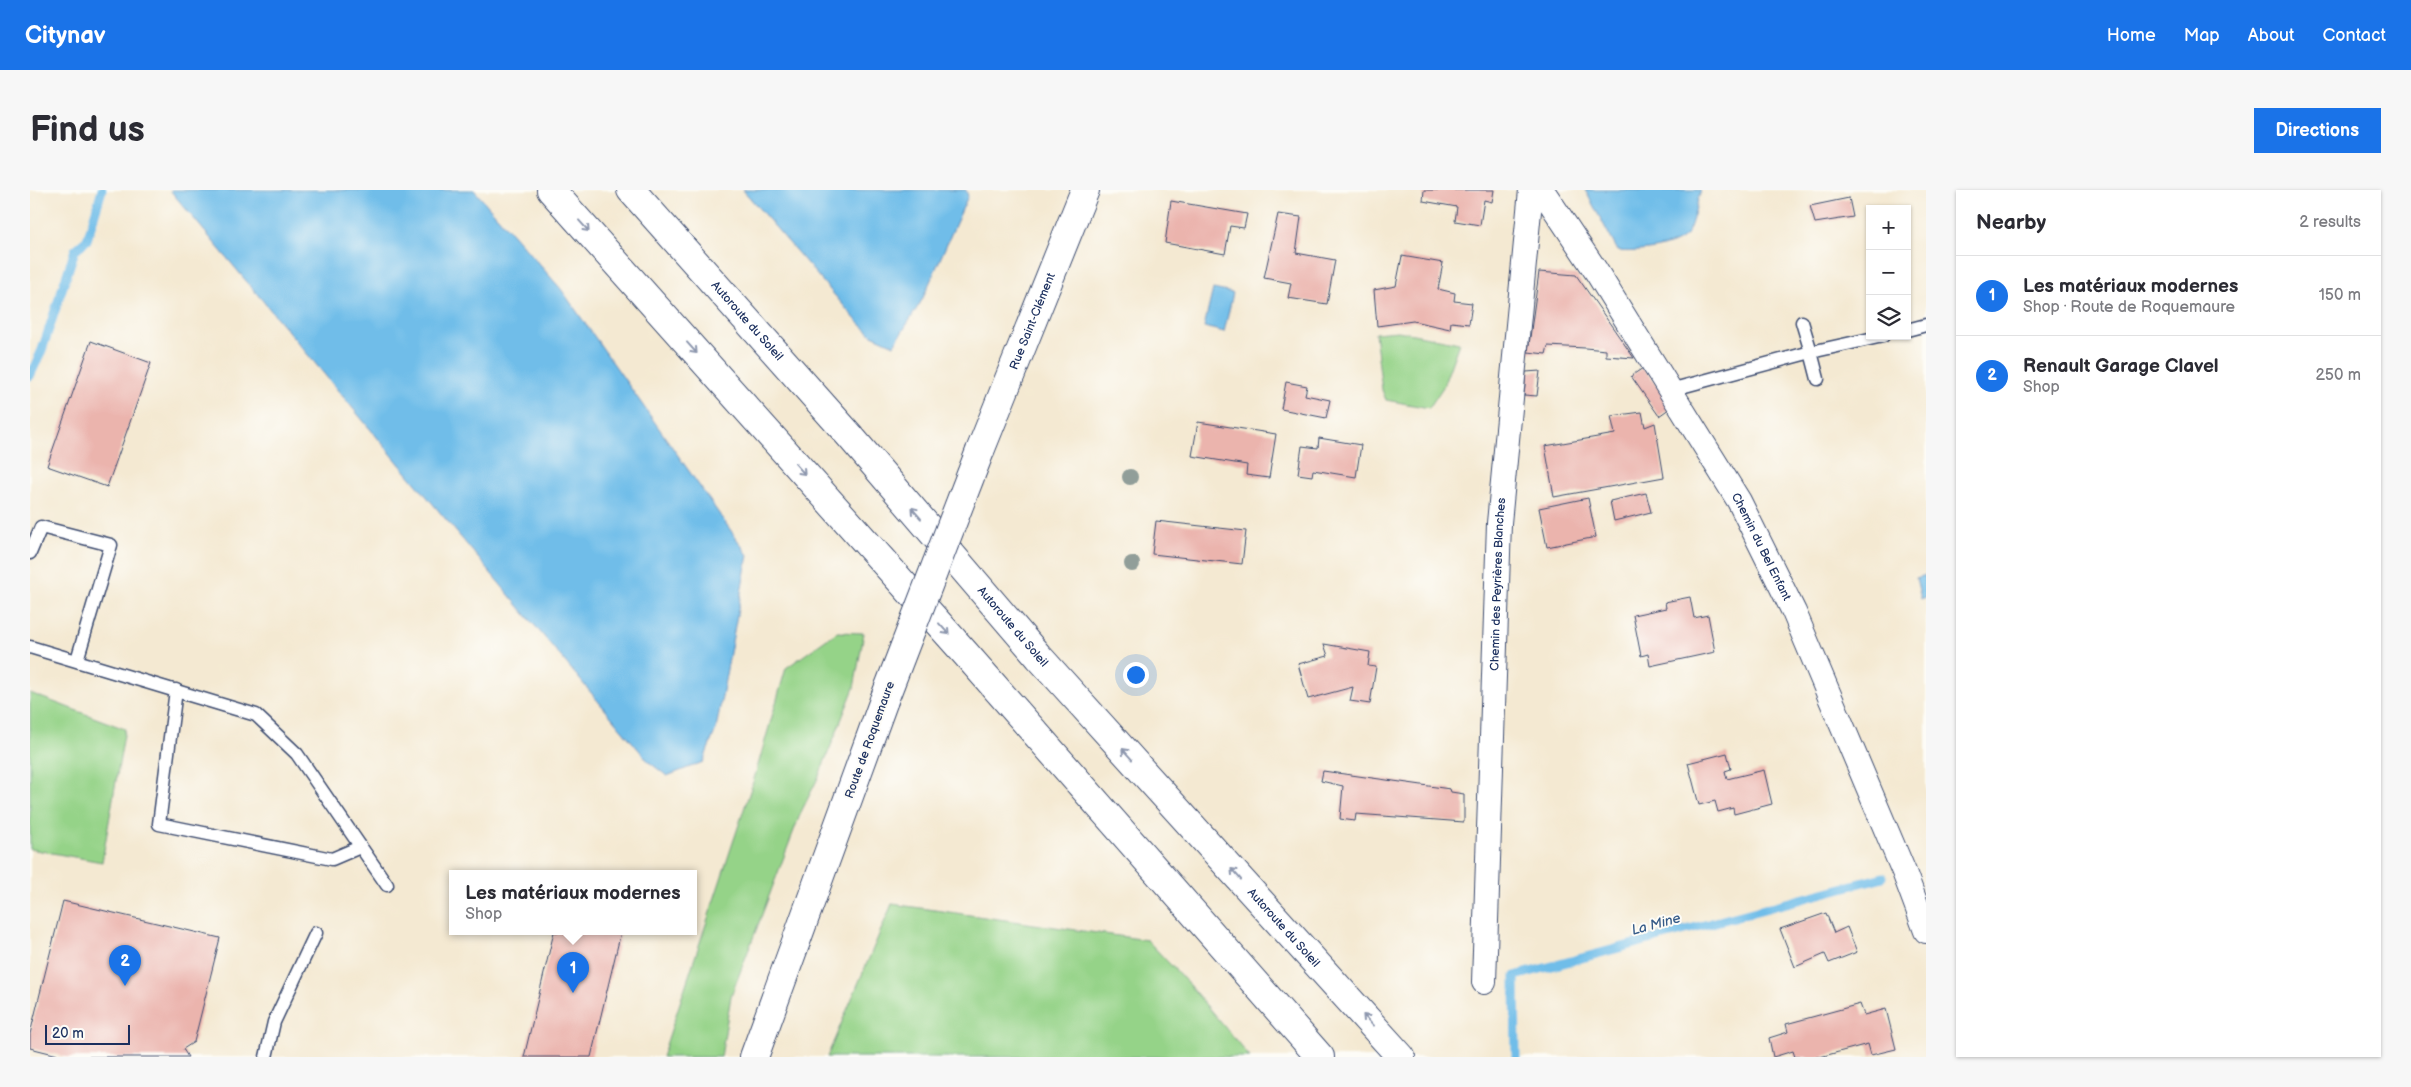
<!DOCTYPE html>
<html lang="en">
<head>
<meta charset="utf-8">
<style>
  body { margin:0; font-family:"Balsamiq Sans",sans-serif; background:#f7f7f7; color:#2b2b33 }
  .controls { position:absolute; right:15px; top:15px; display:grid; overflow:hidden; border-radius:0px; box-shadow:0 1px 4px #0004 }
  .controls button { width:45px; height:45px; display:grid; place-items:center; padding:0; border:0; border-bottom:1px solid #e1e1e2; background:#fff; color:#2b2b33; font:25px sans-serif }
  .scale { position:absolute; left:15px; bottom:12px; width:85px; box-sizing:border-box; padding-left:5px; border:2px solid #1b2f5e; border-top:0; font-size:14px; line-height:18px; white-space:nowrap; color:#1b2f5e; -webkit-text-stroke:4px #fdfcf7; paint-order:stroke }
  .you { position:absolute; left:1105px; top:484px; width:18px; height:18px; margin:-12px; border:4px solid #fff; border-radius:50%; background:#1a73e8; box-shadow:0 0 0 8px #1a73e833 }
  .badge { display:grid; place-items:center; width:32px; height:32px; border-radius:50%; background:#1a73e8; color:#fff; font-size:16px; font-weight:700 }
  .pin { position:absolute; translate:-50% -41px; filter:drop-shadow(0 1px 2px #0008) }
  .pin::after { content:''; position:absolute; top:26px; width:18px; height:15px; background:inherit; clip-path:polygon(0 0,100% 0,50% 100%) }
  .popup { position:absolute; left:419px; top:680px; width:248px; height:65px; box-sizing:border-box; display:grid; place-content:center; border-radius:0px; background:#fff; filter:drop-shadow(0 1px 4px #0005); font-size:16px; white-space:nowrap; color:#7c7c81 }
  .popup b { font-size:19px; color:#2b2b33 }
  .popup::after { content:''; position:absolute; left:50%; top:100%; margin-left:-10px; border:10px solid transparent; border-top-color:#fff }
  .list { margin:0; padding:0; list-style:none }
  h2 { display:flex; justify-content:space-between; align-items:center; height:65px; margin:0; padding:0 20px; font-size:21px }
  h2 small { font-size:16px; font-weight:400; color:#7c7c81 }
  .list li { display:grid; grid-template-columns:32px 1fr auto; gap:15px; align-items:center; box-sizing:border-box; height:80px; padding:0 20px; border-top:1px solid #e1e1e2 }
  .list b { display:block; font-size:19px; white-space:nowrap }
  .list p { margin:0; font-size:16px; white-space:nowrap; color:#7c7c81 }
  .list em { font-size:16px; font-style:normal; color:#7c7c81 }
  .icon { flex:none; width:28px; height:28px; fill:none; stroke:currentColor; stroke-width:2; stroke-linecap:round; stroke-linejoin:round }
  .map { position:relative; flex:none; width:1896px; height:867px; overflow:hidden; border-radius:0px }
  header { display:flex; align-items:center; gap:30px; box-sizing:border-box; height:70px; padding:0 25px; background:#1a73e8; color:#fff }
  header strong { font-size:24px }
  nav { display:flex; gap:28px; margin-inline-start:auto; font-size:18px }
  .intro { display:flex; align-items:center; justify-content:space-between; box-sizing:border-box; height:120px; padding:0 30px }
  h1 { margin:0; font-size:35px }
  .button { padding:12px 22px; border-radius:0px; background:#1a73e8; color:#fff; font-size:18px; font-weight:700 }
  main { display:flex; gap:30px; padding:0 30px }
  aside { flex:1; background:#fff; border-radius:0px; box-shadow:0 1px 4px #0004 }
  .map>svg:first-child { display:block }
  .green { fill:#95d388; stroke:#588173 }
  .water { fill:#6fbde9; stroke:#4576a4 }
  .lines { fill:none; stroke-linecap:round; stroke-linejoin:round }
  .stream { stroke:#6fbde9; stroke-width:9 }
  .building { fill:#ebb4ad }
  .lane-casing { stroke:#3c4b6f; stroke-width:15 }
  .street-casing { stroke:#3c4b6f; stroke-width:26 }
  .primary-casing { stroke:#3c4b6f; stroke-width:30 }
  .highway-casing { stroke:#3c4b6f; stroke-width:30 }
  .lane { stroke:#fff; stroke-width:12 }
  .street { stroke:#fff; stroke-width:24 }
  .primary { stroke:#fff; stroke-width:28 }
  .highway { stroke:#fff; stroke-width:28 }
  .primary-bridge-casing { stroke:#3c4b6f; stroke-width:30; stroke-linecap:butt }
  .primary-bridge { stroke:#fff; stroke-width:28 }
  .tree { fill:#919e99 }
  .oneway { stroke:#8d97ae }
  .labels { text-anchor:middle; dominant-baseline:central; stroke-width:4; stroke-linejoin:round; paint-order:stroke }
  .street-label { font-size:12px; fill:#1b2f5e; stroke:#fdfcf7 }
  .water-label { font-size:14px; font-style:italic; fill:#345a88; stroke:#fdfcf7 }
</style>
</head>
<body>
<header>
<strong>Citynav</strong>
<nav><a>Home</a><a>Map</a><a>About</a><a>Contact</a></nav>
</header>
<div class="intro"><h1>Find us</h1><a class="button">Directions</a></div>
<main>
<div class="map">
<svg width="1896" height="867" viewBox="0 0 1896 867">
  <rect width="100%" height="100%" fill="#fdfcf7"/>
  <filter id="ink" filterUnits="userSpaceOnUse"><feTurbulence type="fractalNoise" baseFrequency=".02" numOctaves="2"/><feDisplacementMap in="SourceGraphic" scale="10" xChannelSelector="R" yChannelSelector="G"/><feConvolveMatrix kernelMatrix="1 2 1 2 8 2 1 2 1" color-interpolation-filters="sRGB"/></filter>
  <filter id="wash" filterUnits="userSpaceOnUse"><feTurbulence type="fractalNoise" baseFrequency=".0096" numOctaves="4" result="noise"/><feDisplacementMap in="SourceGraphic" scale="20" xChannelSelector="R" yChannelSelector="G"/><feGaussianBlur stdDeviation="1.12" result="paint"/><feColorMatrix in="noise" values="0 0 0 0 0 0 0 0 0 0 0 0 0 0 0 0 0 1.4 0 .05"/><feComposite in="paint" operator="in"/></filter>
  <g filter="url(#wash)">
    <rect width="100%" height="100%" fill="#f4e9d2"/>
    <g class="green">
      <polygon points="1368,141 1429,153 1413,197 1399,218 1356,210 1352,200 1345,143"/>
      <polygon points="807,442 834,443 824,498 788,588 771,622 701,806 691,867 632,867 724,589 756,478"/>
      <polygon points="0,503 95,539 72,672 0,659"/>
      <polygon points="862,714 1117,750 1154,789 1220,867 797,867"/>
    </g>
    <g class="water">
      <polygon points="140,0 444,0 531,99 718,365 686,539 673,572 637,586 619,572"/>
      <polygon points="713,0 936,0 938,6 892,110 864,155 842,145 827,131"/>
      <path d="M1555,0h116c-4,11 -9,38 -15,45 -12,14 -51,18 -68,16z"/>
      <polygon points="1183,99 1203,103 1194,142 1174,137"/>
      <polygon points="1896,385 1896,407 1891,409 1886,388"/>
    </g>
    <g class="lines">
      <g class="stream">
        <polyline points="0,186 12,160 45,60 57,50 72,0"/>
        <polyline points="1486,867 1485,786 1853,687"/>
      </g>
    </g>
    <g id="blocks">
      <g class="building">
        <polygon points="1394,0 1464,0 1462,12 1454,10 1450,35 1425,31 1427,17 1393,11"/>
        <polygon points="1819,8 1823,27 1785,33 1780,16"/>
        <polygon points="1141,11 1217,24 1214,38 1200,36 1195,64 1135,53"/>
        <polygon points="1248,24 1271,27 1266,63 1305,70 1297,114 1258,108 1261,93 1234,88"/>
        <polygon points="1372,66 1413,73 1408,99 1425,103 1424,111 1442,113 1439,134 1421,132 1420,139 1383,131 1347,136 1344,100 1366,96"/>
        <polygon points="1509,82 1546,85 1604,168 1576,166 1576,160 1555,158 1518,156 1516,164 1498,162"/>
        <polygon points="61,151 121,173 77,297 17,276"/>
        <polygon points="1613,178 1643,216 1629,226 1601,186"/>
        <polygon points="1510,181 1507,206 1494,205 1496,182"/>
        <polygon points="1256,192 1277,196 1275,205 1300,210 1296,228 1251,219"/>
        <polygon points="1612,222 1615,237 1625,233 1634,287 1524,307 1515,256 1585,244 1581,226"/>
        <polygon points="1168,232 1246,244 1239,288 1216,285 1217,275 1162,266"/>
        <polygon points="1289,248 1331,255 1326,287 1283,280 1282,286 1268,284 1272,256 1288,258"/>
        <polygon points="1616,303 1621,322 1584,331 1580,311"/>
        <polygon points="1558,308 1566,347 1517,357 1509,318"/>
        <polygon points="1126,331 1216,341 1212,374 1122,364"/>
        <polygon points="1660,407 1664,428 1678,425 1685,462 1620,476 1618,464 1611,466 1603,425 1636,418 1635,412"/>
        <polygon points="1294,454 1340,462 1338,476 1346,477 1340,514 1320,511 1323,497 1278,509 1268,474 1298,466"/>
        <polygon points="1697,563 1701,579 1695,581 1697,589 1734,580 1742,614 1704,624 1703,618 1688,622 1685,611 1669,615 1658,573"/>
        <polygon points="1293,581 1420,599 1421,602 1434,604 1434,632 1326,624 1325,631 1310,629 1313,596 1291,591"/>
        <polygon points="33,711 190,748 164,852 153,859 158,867 36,867 0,858 0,844"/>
        <polygon points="1796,723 1804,743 1817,737 1827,762 1799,773 1795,764 1765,777 1750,739"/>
        <polygon points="524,742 591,742 561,867 494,867"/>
        <polygon points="1830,814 1834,825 1856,819 1866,859 1841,865 1838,854 1790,867 1765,867 1763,861 1743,867 1739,848 1758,842 1756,834"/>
      </g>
    </g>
  </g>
  <g filter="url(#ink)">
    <use href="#blocks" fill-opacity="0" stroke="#3c4b6f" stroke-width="1"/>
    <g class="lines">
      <defs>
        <g id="lane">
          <polyline points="1877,140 1896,135"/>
          <polyline points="1788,189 1781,162 1853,146"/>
          <polyline points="1640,200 1781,162 1772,132"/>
          <polyline points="0,363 11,337 81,355 47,470"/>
          <polyline points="0,457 226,525 267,564 357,695"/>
          <polyline points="146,500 129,634 302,669 330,657"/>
          <polyline points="236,867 244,832 286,743"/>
        </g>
        <g id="street">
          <path id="s1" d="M1512,0l54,81 143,230 55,111 110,260 22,59"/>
          <path id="s2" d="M1454,792l15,-459 32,-333"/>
        </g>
        <g id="primary">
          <path id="s3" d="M950,261l105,-261"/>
          <polyline points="724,867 854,510"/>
        </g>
        <g id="highway">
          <polyline points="521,0 935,463 1290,867"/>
          <path id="s4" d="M601,0l218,245 190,222 362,400"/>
        </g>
      </defs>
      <use href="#lane" class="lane-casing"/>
      <use href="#street" class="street-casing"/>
      <use href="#primary" class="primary-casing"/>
      <use href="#highway" class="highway-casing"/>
      <use href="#lane" class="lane"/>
      <use href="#street" class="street"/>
      <use href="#primary" class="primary"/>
      <use href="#highway" class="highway"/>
      <defs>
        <polyline id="primary-bridge" points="854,510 950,261"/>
      </defs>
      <use href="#primary-bridge" class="primary-bridge-casing"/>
      <use href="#primary-bridge" class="primary-bridge"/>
    </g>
    <g class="tree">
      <circle cx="1100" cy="287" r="8"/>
      <circle cx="1102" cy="374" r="8"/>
    </g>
    <defs><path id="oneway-shaft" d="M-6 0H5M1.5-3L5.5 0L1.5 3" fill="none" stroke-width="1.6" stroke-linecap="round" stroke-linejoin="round" transform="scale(1.25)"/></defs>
    <g class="oneway">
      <use href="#oneway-shaft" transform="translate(554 36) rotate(48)"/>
      <use href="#oneway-shaft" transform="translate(662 158) rotate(48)"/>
      <use href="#oneway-shaft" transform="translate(770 279) rotate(48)"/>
      <use href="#oneway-shaft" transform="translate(886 323) rotate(-131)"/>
      <use href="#oneway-shaft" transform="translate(914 439) rotate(48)"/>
      <use href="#oneway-shaft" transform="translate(1097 564) rotate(-132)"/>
      <use href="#oneway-shaft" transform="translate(1206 684) rotate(-132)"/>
      <use href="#oneway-shaft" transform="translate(1338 830) rotate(-132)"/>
    </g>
  </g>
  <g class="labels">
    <g class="street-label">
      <text stroke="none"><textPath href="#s4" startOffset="175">Autoroute du Soleil</textPath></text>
      <text stroke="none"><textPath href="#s3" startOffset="140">Rue Saint-Clément</textPath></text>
      <text stroke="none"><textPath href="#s1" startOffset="419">Chemin du Bel Enfant</textPath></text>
      <text stroke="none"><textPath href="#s2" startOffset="398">Chemin des Peyrières Blanches</textPath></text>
      <text stroke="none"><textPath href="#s4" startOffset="580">Autoroute du Soleil</textPath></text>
      <text transform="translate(840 550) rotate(-70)">Route de Roquemaure</text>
      <text stroke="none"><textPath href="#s4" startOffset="985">Autoroute du Soleil</textPath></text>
    </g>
    <g class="water-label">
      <text transform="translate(1626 734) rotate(-15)">La Mine</text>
    </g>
  </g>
</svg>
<div class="controls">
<button>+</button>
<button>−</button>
<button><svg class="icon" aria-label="layers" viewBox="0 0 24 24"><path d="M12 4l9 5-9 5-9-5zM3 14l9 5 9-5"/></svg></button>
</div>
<div class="scale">20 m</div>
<div class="you"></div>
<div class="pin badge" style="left:543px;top:803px">1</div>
<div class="popup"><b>Les matériaux modernes</b>Shop</div>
<div class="pin badge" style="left:95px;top:796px">2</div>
</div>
<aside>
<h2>Nearby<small>2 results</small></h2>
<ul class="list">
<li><span class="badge">1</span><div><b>Les matériaux modernes</b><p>Shop · Route de Roquemaure</p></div><em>150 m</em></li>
<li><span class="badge">2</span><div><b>Renault Garage Clavel</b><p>Shop</p></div><em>250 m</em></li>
</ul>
</aside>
</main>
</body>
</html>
